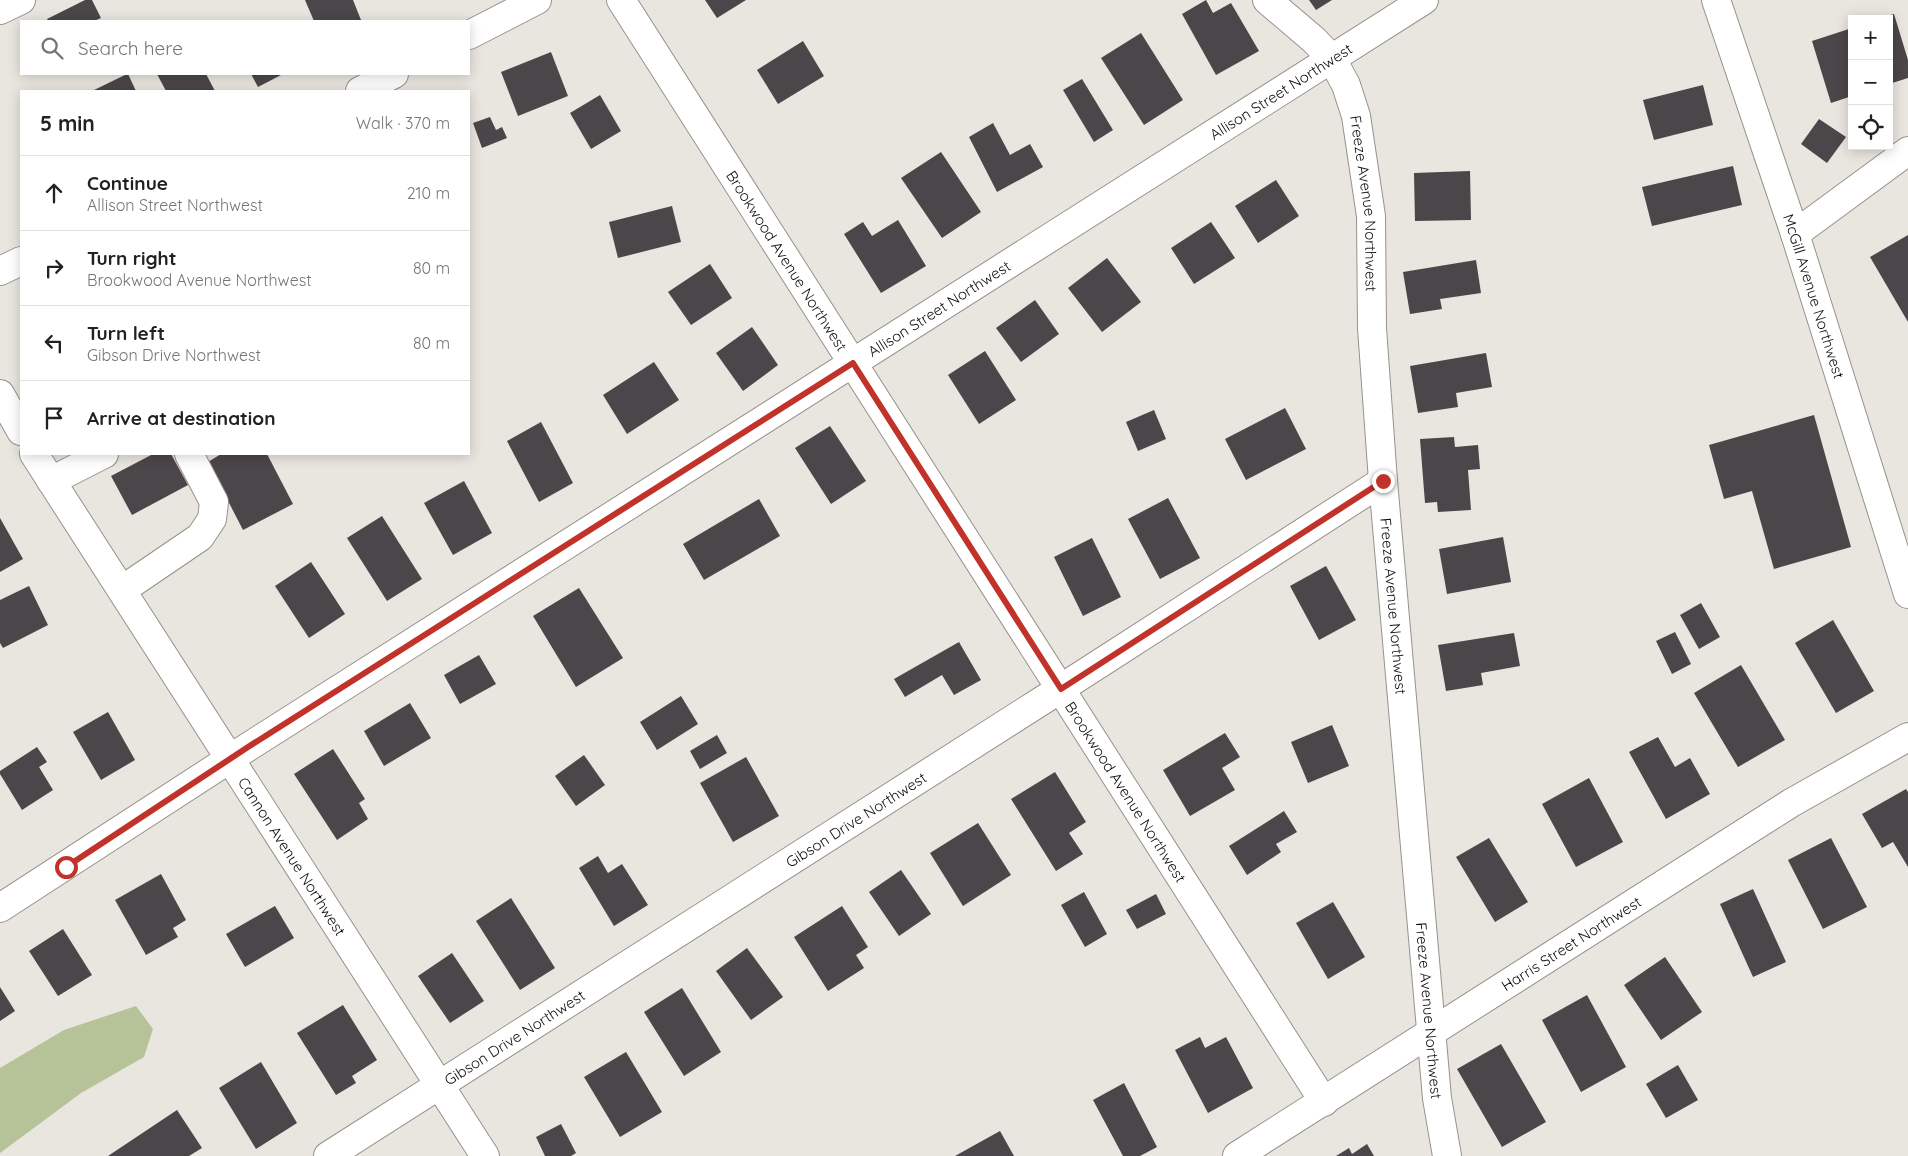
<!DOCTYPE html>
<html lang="en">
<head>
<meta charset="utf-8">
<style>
  body { margin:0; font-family:Quicksand,sans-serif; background:#f6f6f6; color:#202124 }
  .controls { position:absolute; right:15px; top:15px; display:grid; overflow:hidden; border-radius:0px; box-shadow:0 2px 12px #0003 }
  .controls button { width:45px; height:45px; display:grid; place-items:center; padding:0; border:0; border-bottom:1px solid #e0e0e0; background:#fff; color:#202124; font:25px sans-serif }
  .stop { position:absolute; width:15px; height:15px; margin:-11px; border:4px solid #c1332a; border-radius:50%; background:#fff }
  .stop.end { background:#c1332a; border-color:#fff; box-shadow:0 1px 5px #0008 }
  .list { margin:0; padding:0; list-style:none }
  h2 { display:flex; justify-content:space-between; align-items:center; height:65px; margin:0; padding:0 20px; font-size:21px }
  h2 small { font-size:16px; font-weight:400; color:#757577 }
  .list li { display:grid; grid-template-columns:32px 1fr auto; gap:15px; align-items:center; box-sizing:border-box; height:75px; padding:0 20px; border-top:1px solid #e0e0e0 }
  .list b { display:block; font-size:19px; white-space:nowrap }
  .list p { margin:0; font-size:16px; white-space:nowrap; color:#757577 }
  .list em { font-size:16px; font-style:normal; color:#757577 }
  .icon { flex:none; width:28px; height:28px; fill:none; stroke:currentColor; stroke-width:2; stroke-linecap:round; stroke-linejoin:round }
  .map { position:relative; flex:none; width:1908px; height:1156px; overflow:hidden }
  .search { position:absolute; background:#fff; box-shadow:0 2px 12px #0003; left:20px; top:20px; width:450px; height:55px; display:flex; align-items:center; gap:12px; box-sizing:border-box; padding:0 18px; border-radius:0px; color:#757577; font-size:19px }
  .panel { position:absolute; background:#fff; box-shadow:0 2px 12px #0003; left:20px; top:90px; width:450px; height:365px; border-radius:0px }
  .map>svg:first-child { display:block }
  .green { fill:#b6c398 }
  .building { fill:#4b4649 }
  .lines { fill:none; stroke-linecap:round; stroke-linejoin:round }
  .minor-casing { stroke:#96928d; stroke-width:30 }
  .minor { stroke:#fff; stroke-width:28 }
  .route { stroke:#c1332a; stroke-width:6 }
  .labels { text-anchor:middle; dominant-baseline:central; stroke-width:5; stroke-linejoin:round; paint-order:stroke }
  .street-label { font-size:15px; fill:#100e0d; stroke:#f7f2ed }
</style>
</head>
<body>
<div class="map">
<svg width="1908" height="1156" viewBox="0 0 1908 1156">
  <rect width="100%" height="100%" fill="#e9e5df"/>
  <polygon class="green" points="136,1006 153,1029 144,1057 81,1093 0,1153 0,1068 64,1030"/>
  <g class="building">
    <polygon points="85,0 92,0 101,18 94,21 48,21 47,19"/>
    <polygon points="305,0 353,0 361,20 314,21"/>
    <polygon points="705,0 746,0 717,18"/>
    <polygon points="1206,0 1213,13 1231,3 1259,51 1216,75 1182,14"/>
    <polygon points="1309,0 1332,0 1316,10"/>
    <polygon points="1894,14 1908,60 1908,78 1889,84 1889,19 1881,18"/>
    <polygon points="1852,28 1852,96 1831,103 1812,41"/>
    <polygon points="1141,33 1183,100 1144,125 1101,58"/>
    <polygon points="803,41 824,76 778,104 757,70"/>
    <polygon points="551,52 568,96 518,116 501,72"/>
    <polygon points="128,74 136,91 92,91 127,74"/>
    <polygon points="157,74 206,74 215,91 166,91"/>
    <polygon points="251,74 283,74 258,87"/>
    <polygon points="1082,79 1113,130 1094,142 1063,90"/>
    <polygon points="1703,85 1713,125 1654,140 1643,100"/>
    <polygon points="600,95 621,131 591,149 570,113"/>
    <polygon points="490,117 496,130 502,127 507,138 482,148 473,123"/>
    <polygon points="1819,119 1846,137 1827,163 1801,144"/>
    <polygon points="993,123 1010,155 1030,144 1043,167 997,192 969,137"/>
    <polygon points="941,152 981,212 942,238 901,178"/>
    <polygon points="1733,166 1742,205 1652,226 1642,187"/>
    <polygon points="1470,171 1471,220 1415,221 1414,173"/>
    <polygon points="1276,180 1299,216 1258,243 1235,206"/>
    <polygon points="672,206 681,242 618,258 609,222"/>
    <polygon points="898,220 926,266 881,293 844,234 863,222 872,236"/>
    <polygon points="1211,222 1235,258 1194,284 1171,248"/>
    <polygon points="1908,235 1908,322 1870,257"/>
    <polygon points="1107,258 1141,302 1102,332 1068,288"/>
    <polygon points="1476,260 1481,293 1440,299 1442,309 1410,314 1403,272"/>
    <polygon points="710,264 732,298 691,325 668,292"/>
    <polygon points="1035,300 1059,334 1021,362 996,328"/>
    <polygon points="752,327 778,365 743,391 716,353"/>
    <polygon points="985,351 1016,400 979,424 948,375"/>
    <polygon points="1486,353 1492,387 1456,393 1458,407 1418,413 1410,366"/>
    <polygon points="654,362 679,400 627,434 603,395"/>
    <polygon points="1285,408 1306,449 1246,480 1225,439"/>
    <polygon points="1154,410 1166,439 1138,451 1126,422"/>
    <polygon points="1814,415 1851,547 1774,569 1752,491 1724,499 1709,445"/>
    <polygon points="541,422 573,483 539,502 507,441"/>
    <polygon points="830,426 866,481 831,504 795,448"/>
    <polygon points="1454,437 1455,447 1478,445 1480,469 1468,470 1471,510 1438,512 1437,502 1425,503 1420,439"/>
    <polygon points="153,454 171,454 188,485 132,515 111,476"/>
    <polygon points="221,454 267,454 293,504 243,530 208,462"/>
    <polygon points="464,481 492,533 453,555 424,503"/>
    <polygon points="1168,498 1200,558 1160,579 1128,519"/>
    <polygon points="759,499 780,536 704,580 683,544"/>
    <polygon points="382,516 422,579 387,601 347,538"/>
    <polygon points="0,518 23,559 0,572"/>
    <polygon points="1503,537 1511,582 1447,594 1439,549"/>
    <polygon points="1092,538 1121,597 1083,616 1054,557"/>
    <polygon points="311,562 345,614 309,638 275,586"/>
    <polygon points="1326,566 1356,620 1319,640 1290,586"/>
    <polygon points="29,586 48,625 3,648 0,643 0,600"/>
    <polygon points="579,588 623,658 576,687 533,616"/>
    <polygon points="1701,603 1720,637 1699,649 1680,615"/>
    <polygon points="1833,620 1874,691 1836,713 1795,643"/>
    <polygon points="1675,632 1691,664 1672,674 1656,641"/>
    <polygon points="1514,633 1520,666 1481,673 1483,685 1446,691 1438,645"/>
    <polygon points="959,642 981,680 954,695 942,675 905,697 894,679"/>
    <polygon points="479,655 496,684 460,704 444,675"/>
    <polygon points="1741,665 1785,740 1738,767 1694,693"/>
    <polygon points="681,696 698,724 657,750 640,722"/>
    <polygon points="410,703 431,738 384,766 364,731"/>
    <polygon points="108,712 135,760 101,780 73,732"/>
    <polygon points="1332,725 1349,766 1308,783 1291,742"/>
    <polygon points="1225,733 1240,757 1222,768 1235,790 1190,816 1163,770"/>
    <polygon points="717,735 727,753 700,769 690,751"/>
    <polygon points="1658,737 1675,767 1690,758 1710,794 1666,819 1629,752"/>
    <polygon points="37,747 47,762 39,767 53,790 22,810 0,774 0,771"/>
    <polygon points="333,749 365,799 359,803 368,819 337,840 294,774"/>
    <polygon points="584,755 605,785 576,806 555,776"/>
    <polygon points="746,757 779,816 733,842 700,783"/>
    <polygon points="1055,772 1086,822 1069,833 1083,854 1056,871 1011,799"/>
    <polygon points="1589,778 1623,842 1576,867 1542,804"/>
    <polygon points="1906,789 1908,792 1908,867 1893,842 1882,848 1862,814"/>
    <polygon points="1284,811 1297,832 1276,844 1281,852 1247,875 1229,846"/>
    <polygon points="978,823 1011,875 963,906 930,853"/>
    <polygon points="1489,838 1528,902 1495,922 1456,857"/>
    <polygon points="1831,838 1867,907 1823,929 1788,860"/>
    <polygon points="598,856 608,873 622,864 648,905 614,926 579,868"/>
    <polygon points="901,870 931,914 899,936 869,892"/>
    <polygon points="161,874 186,920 173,928 178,937 146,955 115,900"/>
    <polygon points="1753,889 1786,962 1753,977 1720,904"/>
    <polygon points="1084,892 1107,934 1085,947 1061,905"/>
    <polygon points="1156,894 1166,914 1137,929 1126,910"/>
    <polygon points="511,898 555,968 520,990 476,921"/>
    <polygon points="1333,902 1365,957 1328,979 1296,923"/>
    <polygon points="275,906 294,938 245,967 226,934"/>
    <polygon points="842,906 868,947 856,955 864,968 828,991 794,937"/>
    <polygon points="63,929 92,975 58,996 29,951"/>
    <polygon points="747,948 783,997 751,1020 716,971"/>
    <polygon points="452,953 484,1001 450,1023 418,976"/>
    <polygon points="1665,957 1702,1012 1661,1040 1624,985"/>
    <polygon points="0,987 15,1011 0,1021"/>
    <polygon points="682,988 721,1052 684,1076 644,1012"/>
    <polygon points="1587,995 1626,1067 1581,1092 1542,1020"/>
    <polygon points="343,1005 377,1060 352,1076 356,1083 336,1095 297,1033"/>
    <polygon points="1200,1037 1205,1048 1226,1037 1253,1088 1208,1113 1175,1050"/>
    <polygon points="1501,1044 1546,1122 1502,1147 1457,1069"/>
    <polygon points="626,1052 662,1112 620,1137 584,1077"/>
    <polygon points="261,1062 297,1123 256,1149 219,1088"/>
    <polygon points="1678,1065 1698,1100 1666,1118 1646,1084"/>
    <polygon points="1124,1083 1157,1147 1140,1156 1123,1156 1093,1100"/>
    <polygon points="177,1110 202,1148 189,1156 108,1156"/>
    <polygon points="561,1124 576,1153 571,1156 545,1156 536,1137"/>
    <polygon points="1000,1131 1014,1156 955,1156"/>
    <polygon points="1367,1144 1374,1156 1336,1156 1349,1148 1352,1154"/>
  </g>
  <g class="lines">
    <defs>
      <g id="minor">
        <path id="s1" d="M621,0l703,1102"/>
        <path id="s2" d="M1267,0l47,40 18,19 14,26 10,31 15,100 1,112 11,153 54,617 10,58"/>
        <path id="s3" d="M1716,0l79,234 113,360"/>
        <polyline points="0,10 21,0"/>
        <polyline points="469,35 537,0"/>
        <polyline points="360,91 394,74"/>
        <polyline points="1795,234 1908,151"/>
        <polyline points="0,271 21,261"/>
        <polyline points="0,394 21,431"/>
        <path id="s4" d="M34,454l451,702"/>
        <polyline points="51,481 104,454"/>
        <polyline points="122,590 200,537 212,519 214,502 189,454"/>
        <path id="s5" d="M0,908l248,-161 1176,-747"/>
        <path id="s6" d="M328,1156l715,-456 340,-219"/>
        <path id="s7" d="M1237,1156l554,-353 117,-66"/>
      </g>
    </defs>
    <use href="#minor" class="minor-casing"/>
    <use href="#minor" class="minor"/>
  </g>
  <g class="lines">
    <polyline class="route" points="66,867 248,747 853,363 1061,689 1383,481"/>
  </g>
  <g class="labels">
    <g class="street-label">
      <text stroke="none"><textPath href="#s5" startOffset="1519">Allison Street Northwest</textPath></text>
      <text stroke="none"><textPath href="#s2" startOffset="238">Freeze Avenue Northwest</textPath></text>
      <text stroke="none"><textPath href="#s1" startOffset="309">Brookwood Avenue Northwest</textPath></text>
      <text stroke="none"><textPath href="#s3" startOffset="312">McGill Avenue Northwest</textPath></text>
      <text stroke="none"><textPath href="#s5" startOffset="1114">Allison Street Northwest</textPath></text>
      <text stroke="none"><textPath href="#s2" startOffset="642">Freeze Avenue Northwest</textPath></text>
      <text stroke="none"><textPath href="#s1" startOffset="939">Brookwood Avenue Northwest</textPath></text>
      <text stroke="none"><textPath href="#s6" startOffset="626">Gibson Drive Northwest</textPath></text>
      <text stroke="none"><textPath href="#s4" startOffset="478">Cannon Avenue Northwest</textPath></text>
      <text stroke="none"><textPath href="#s7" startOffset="396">Harris Street Northwest</textPath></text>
      <text stroke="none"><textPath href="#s2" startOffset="1048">Freeze Avenue Northwest</textPath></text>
      <text stroke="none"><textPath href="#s6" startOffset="221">Gibson Drive Northwest</textPath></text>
    </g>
  </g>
</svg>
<div class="controls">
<button>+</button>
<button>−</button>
<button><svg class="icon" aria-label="locate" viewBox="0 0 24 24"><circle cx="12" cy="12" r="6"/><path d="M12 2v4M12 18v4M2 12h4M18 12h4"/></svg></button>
</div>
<div class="stop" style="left:66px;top:867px"></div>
<div class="stop end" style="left:1383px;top:481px"></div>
<div class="search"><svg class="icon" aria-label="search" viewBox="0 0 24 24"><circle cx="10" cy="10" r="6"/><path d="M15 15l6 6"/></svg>Search here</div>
<section class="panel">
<h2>5 min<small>Walk · 370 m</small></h2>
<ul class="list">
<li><svg class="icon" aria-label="ahead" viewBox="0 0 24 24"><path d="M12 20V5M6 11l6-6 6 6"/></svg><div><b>Continue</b><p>Allison Street Northwest</p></div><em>210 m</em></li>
<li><svg class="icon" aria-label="right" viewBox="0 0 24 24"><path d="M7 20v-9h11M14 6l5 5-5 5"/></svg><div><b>Turn right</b><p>Brookwood Avenue Northwest</p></div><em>80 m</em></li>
<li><svg class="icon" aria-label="left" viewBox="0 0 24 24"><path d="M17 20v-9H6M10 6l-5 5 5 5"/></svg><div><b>Turn left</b><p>Gibson Drive Northwest</p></div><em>80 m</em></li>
<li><svg class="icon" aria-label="arrive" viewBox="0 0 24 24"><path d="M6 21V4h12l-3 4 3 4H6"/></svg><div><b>Arrive at destination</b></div></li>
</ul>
</section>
</div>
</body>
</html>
